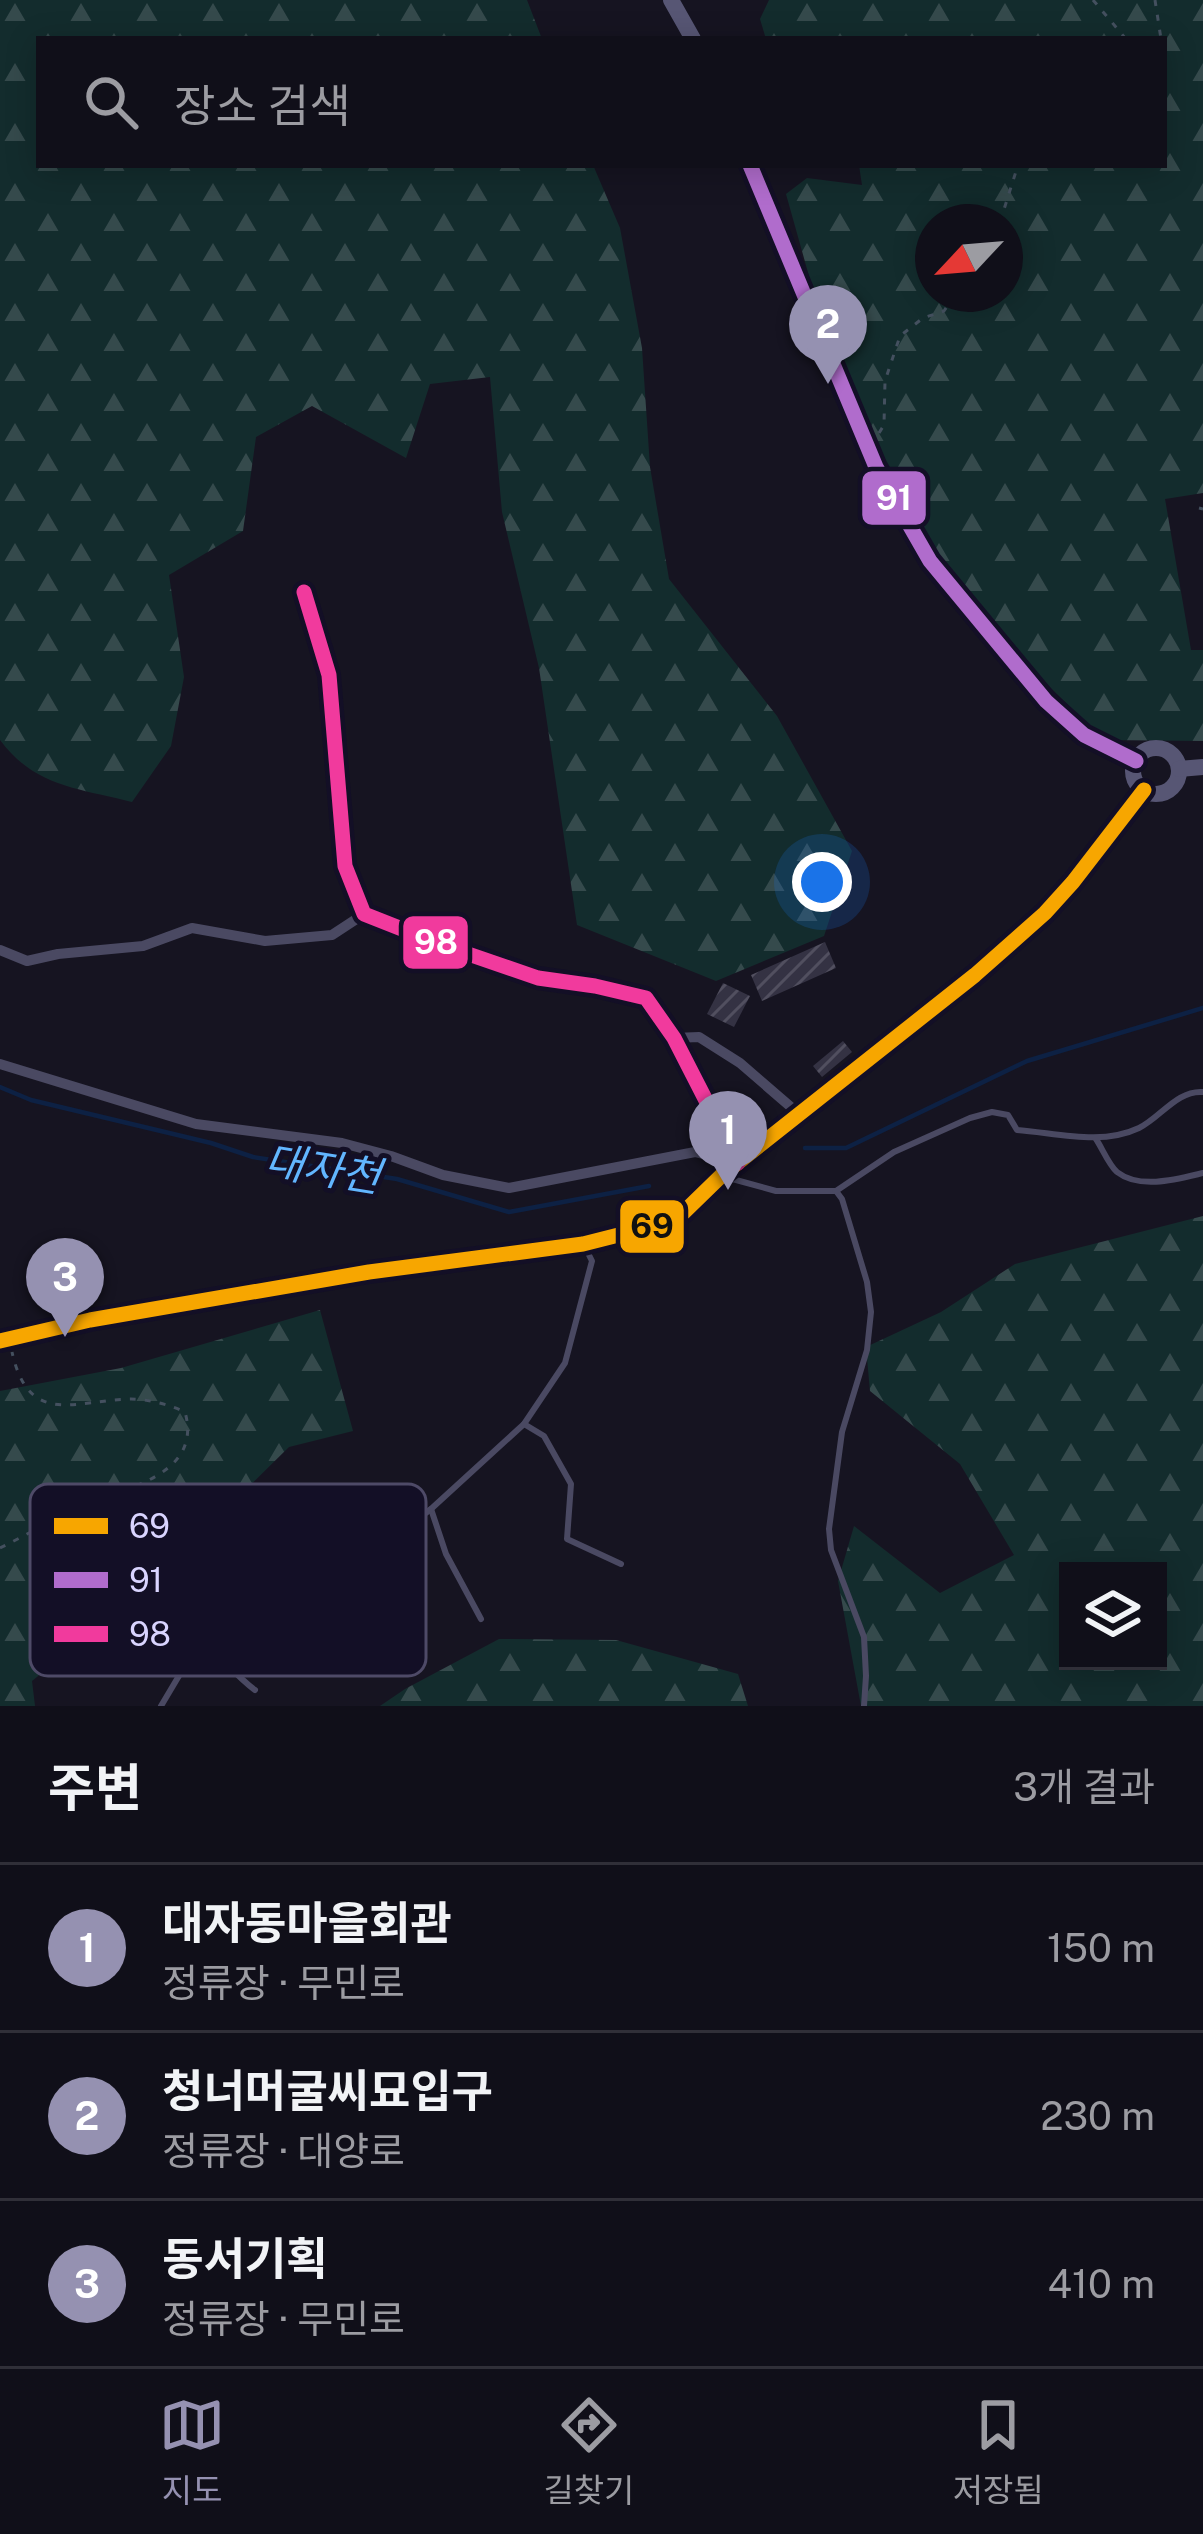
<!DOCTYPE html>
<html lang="ko">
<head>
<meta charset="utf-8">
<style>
  body { margin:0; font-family:"Public Sans","Noto Sans KR",sans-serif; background:#191822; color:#f1f3f6 }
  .controls { position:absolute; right:36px; bottom:36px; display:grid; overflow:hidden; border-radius:0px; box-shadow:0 6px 30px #0003 }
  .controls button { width:108px; height:108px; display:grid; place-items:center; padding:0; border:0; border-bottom:3px solid #302f38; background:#100f19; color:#f1f3f6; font:60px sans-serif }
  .compass { position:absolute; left:915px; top:204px; width:108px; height:108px; border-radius:50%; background:#100f19; box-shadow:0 6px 30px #0003; rotate:244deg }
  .you { position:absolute; left:822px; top:882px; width:42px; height:42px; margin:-30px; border:9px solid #fff; border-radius:50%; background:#1a73e8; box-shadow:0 0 0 18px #1a73e833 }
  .badge { display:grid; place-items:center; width:78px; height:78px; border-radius:50%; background:#9591b1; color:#fff; font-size:39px; font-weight:700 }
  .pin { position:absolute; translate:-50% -99px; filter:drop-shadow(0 3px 6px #0008) }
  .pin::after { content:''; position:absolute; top:63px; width:42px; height:36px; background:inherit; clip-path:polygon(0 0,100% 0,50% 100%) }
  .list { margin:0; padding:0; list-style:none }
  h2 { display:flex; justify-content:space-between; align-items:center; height:156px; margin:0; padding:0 48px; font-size:51px }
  h2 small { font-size:39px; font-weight:400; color:#9c9ca2 }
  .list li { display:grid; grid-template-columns:78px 1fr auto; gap:36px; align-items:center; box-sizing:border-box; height:168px; padding:0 48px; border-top:3px solid #302f38 }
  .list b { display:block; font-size:45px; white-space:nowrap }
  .list p { margin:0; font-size:39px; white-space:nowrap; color:#9c9ca2 }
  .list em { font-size:39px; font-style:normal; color:#9c9ca2 }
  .icon { flex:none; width:66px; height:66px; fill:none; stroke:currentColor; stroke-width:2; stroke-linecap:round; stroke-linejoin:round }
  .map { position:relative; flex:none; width:1203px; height:1706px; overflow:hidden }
  .search { position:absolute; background:#100f19; box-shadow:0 6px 30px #0003; left:36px; right:36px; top:36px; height:132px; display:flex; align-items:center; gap:30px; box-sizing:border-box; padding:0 42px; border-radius:0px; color:#9c9ca2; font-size:45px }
  .sheet { height:660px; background:#100f19 }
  nav { display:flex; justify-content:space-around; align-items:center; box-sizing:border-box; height:168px; border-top:3px solid #302f38; background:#100f19; font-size:33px; color:#9c9ca2 }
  nav a { display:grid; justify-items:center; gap:6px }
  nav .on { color:#9591b1 }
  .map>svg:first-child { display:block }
  .forest { fill:url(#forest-firs); fill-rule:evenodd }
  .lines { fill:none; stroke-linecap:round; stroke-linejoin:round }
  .stream { stroke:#0d2144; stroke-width:4.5 }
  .building { fill:url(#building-hatch) }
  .path { stroke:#44505f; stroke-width:3; stroke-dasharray:6 9; stroke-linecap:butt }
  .lane { stroke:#4a4962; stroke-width:6 }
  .street { stroke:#4a4962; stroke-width:10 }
  .secondary { stroke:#575674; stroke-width:16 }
  .bus-1-casing { stroke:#130f26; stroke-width:24 }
  .bus-2-casing { stroke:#130f26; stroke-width:24 }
  .bus-3-casing { stroke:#130f26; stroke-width:24 }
  .bus-1 { stroke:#f7a600; stroke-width:15 }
  .bus-2 { stroke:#b06ccc; stroke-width:15 }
  .bus-3 { stroke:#f13a9d; stroke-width:15 }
  .labels { text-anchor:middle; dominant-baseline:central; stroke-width:10; stroke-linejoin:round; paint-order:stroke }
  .water-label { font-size:42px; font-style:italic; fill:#62b6ff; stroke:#130f26 }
  .key { fill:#130f26; stroke:#4e4a67; stroke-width:3 }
  .key-label { font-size:33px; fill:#d9d4ff }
  .line-badge { stroke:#130f26; stroke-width:4.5 }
  .badge-label { font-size:33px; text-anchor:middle; font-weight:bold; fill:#fff }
  .pale-badge-label { font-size:33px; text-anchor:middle; font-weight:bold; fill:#111 }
</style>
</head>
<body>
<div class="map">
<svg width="1203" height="1706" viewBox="0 0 1203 1706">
  <defs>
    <pattern id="forest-firs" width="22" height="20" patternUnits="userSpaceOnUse" patternTransform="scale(3)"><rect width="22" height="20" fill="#132c2d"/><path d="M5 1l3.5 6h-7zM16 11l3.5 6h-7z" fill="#354a4c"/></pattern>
    <pattern id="building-hatch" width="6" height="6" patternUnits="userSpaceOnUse" patternTransform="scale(3)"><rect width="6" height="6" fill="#343243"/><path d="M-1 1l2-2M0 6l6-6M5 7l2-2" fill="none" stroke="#514f5f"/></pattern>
  </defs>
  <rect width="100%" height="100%" fill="#161421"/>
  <g class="forest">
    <path d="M0,0h527l15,39h-503v126h554l27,63 22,120 8,119 19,112 108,137 75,135 -28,85 -108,45 -139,-56 -38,-257 -37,-156 -12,-135 -60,7 -24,74 -94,-52 -56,31 -13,94 -74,44 15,102 -13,69 -39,56c-54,-14 -97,-15 -132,-62z"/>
    <path d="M769,0h434v493l-38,6 26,151h12v91l-99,-1 -180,-176 -106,-256 -32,-114 21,-16 55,7 -3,-20h305v-126h-398l-6,-20zM933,222h72v72h-72z"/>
    <path d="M1203,1216v490h-342l-23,-125 16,-55 86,67 74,-38 -54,-91 -90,-73 -4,-44 75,-35 74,-48zM1068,1571h90v90h-90z"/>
    <polygon points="320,1310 353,1431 289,1447 149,1585 32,1681 35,1706 0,1706 0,1391 121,1368"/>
    <polygon points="499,1639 616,1640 738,1674 748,1706 380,1706 405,1689"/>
  </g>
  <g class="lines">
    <g class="stream">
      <polyline points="0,1087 31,1100 211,1143 253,1157 397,1179 509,1212 649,1186"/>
      <polyline points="805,1148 846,1148 1027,1061 1203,1008"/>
    </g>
  </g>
  <g class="building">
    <polygon points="825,942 836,968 762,1001 751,975"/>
    <polygon points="723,983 750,996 734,1027 707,1014"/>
    <polygon points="843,1041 852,1052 822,1077 813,1066"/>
  </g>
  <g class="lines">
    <g class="path">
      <polyline points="1093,0 1126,39"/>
      <polyline points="1155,0 1161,39"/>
      <polyline points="1164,56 1164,59"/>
      <polyline points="1000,222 1018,165"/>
      <polyline points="879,433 884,425 885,381 900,336 923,318 944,311 955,294"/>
      <polyline points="1199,508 1203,509"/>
      <path d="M0,1548c28,-14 56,-30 85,-43 40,-17 118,-30 100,-93 -14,-7 -38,-13 -54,-13 -56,1 -102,29 -119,-47"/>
    </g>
    <g class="lane">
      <path d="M1096,1139c6,9 13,26 21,33 23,18 61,7 86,1"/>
      <polyline points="725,1177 776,1191 836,1191 842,1199 867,1282 871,1312 867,1350 842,1432 829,1529 831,1550 864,1637 866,1676 864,1706"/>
      <path d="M836,1191l58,-39 76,-34 22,-6 16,3 9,15c40,3 84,16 122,-2 22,-11 38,-38 64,-36"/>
      <polyline points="524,1424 544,1436 571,1484 567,1539 621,1564"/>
      <polyline points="431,1509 446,1554 481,1619"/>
      <path d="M201,1640c20,16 34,35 54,50"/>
      <polyline points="285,1640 309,1612 332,1551"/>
      <polyline points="161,1706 230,1590 296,1558 391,1539 431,1509 524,1424 565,1363 592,1261 585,1247"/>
    </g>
    <g class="street">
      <polyline points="304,592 329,675 345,866 364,914 445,946 538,978 595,986 646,998 674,1038 738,1163"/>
      <polyline points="0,950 27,961 58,954 143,946 192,928 265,941 332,935 364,914"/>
      <polyline points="674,1038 699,1037 740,1063 799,1114"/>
      <polyline points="0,1064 196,1124 342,1143 391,1156 443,1175 509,1188 695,1152 738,1163"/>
    </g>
    <g class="secondary">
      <polyline points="671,0 693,39"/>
      <polyline points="750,165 876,467 930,561 1046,701 1084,735 1136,761"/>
      <circle cx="1156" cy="771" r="23"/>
      <polyline points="1179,769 1203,767"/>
      <polyline points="0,1341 90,1320 369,1272 583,1244 662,1224 684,1212 721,1176 975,975 1045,913 1073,882 1144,790"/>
    </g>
    <defs>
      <polyline id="bus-1" points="0,1341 90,1320 369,1272 583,1244 662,1224 684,1212 721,1176 975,975 1045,913 1073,882 1144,790"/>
      <polyline id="bus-2" points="750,165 876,467 930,561 1046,701 1084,735 1136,761"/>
      <polyline id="bus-3" points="304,592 329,675 345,866 364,914 445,946 538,978 595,986 646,998 674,1038 738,1163"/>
    </defs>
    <use href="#bus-1" class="bus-1-casing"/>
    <use href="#bus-2" class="bus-2-casing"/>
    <use href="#bus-3" class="bus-3-casing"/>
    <use href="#bus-1" class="bus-1"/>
    <use href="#bus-2" class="bus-2"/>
    <use href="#bus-3" class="bus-3"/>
  </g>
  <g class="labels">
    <g class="water-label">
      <text transform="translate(323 1168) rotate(9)">대자천</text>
    </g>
  </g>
  <rect x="30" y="1484" width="396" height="192" rx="18" class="key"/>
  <rect x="54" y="1518" width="54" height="16" fill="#f7a600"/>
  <rect x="54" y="1572" width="54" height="16" fill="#b06ccc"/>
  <rect x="54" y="1626" width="54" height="16" fill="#f13a9d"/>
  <g class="key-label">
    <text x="129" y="1538">69</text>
    <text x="129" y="1592">91</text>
    <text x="129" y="1646">98</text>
  </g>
  <g class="line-badge">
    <rect x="860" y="469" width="68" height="58" rx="12" fill="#b06ccc"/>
    <rect x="401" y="914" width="69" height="57" rx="12" fill="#f13a9d"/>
    <rect x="618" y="1198" width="68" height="57" rx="12" fill="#f7a600"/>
  </g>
  <g class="badge-label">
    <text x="894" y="510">91</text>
    <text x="436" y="954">98</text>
  </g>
  <g class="pale-badge-label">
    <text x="652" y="1238">69</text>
  </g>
</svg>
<div class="controls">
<button><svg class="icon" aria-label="layers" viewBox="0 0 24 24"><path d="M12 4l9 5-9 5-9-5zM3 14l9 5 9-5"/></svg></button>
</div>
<svg class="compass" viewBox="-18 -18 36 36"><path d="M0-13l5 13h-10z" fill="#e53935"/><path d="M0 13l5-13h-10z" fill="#9c9ca2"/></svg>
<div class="you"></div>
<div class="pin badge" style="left:728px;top:1190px">1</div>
<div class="pin badge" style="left:828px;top:384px">2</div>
<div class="pin badge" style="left:65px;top:1337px">3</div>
<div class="search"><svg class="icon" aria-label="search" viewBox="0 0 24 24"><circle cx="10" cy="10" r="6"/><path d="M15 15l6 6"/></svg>장소 검색</div>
</div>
<section class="sheet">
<h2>주변<small>3개 결과</small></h2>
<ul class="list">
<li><span class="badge">1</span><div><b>대자동마을회관</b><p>정류장 · 무민로</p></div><em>150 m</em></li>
<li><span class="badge">2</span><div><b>청너머굴씨묘입구</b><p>정류장 · 대양로</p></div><em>230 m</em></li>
<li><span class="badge">3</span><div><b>동서기획</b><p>정류장 · 무민로</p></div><em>410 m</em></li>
</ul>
</section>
<nav>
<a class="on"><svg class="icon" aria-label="map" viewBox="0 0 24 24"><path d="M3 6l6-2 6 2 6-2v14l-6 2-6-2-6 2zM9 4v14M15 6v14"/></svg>지도</a>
<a><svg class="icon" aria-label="directions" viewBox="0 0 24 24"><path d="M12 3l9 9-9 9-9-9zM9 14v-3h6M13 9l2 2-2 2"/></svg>길찾기</a>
<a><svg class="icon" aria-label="saved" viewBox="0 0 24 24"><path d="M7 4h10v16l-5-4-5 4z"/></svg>저장됨</a>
</nav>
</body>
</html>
